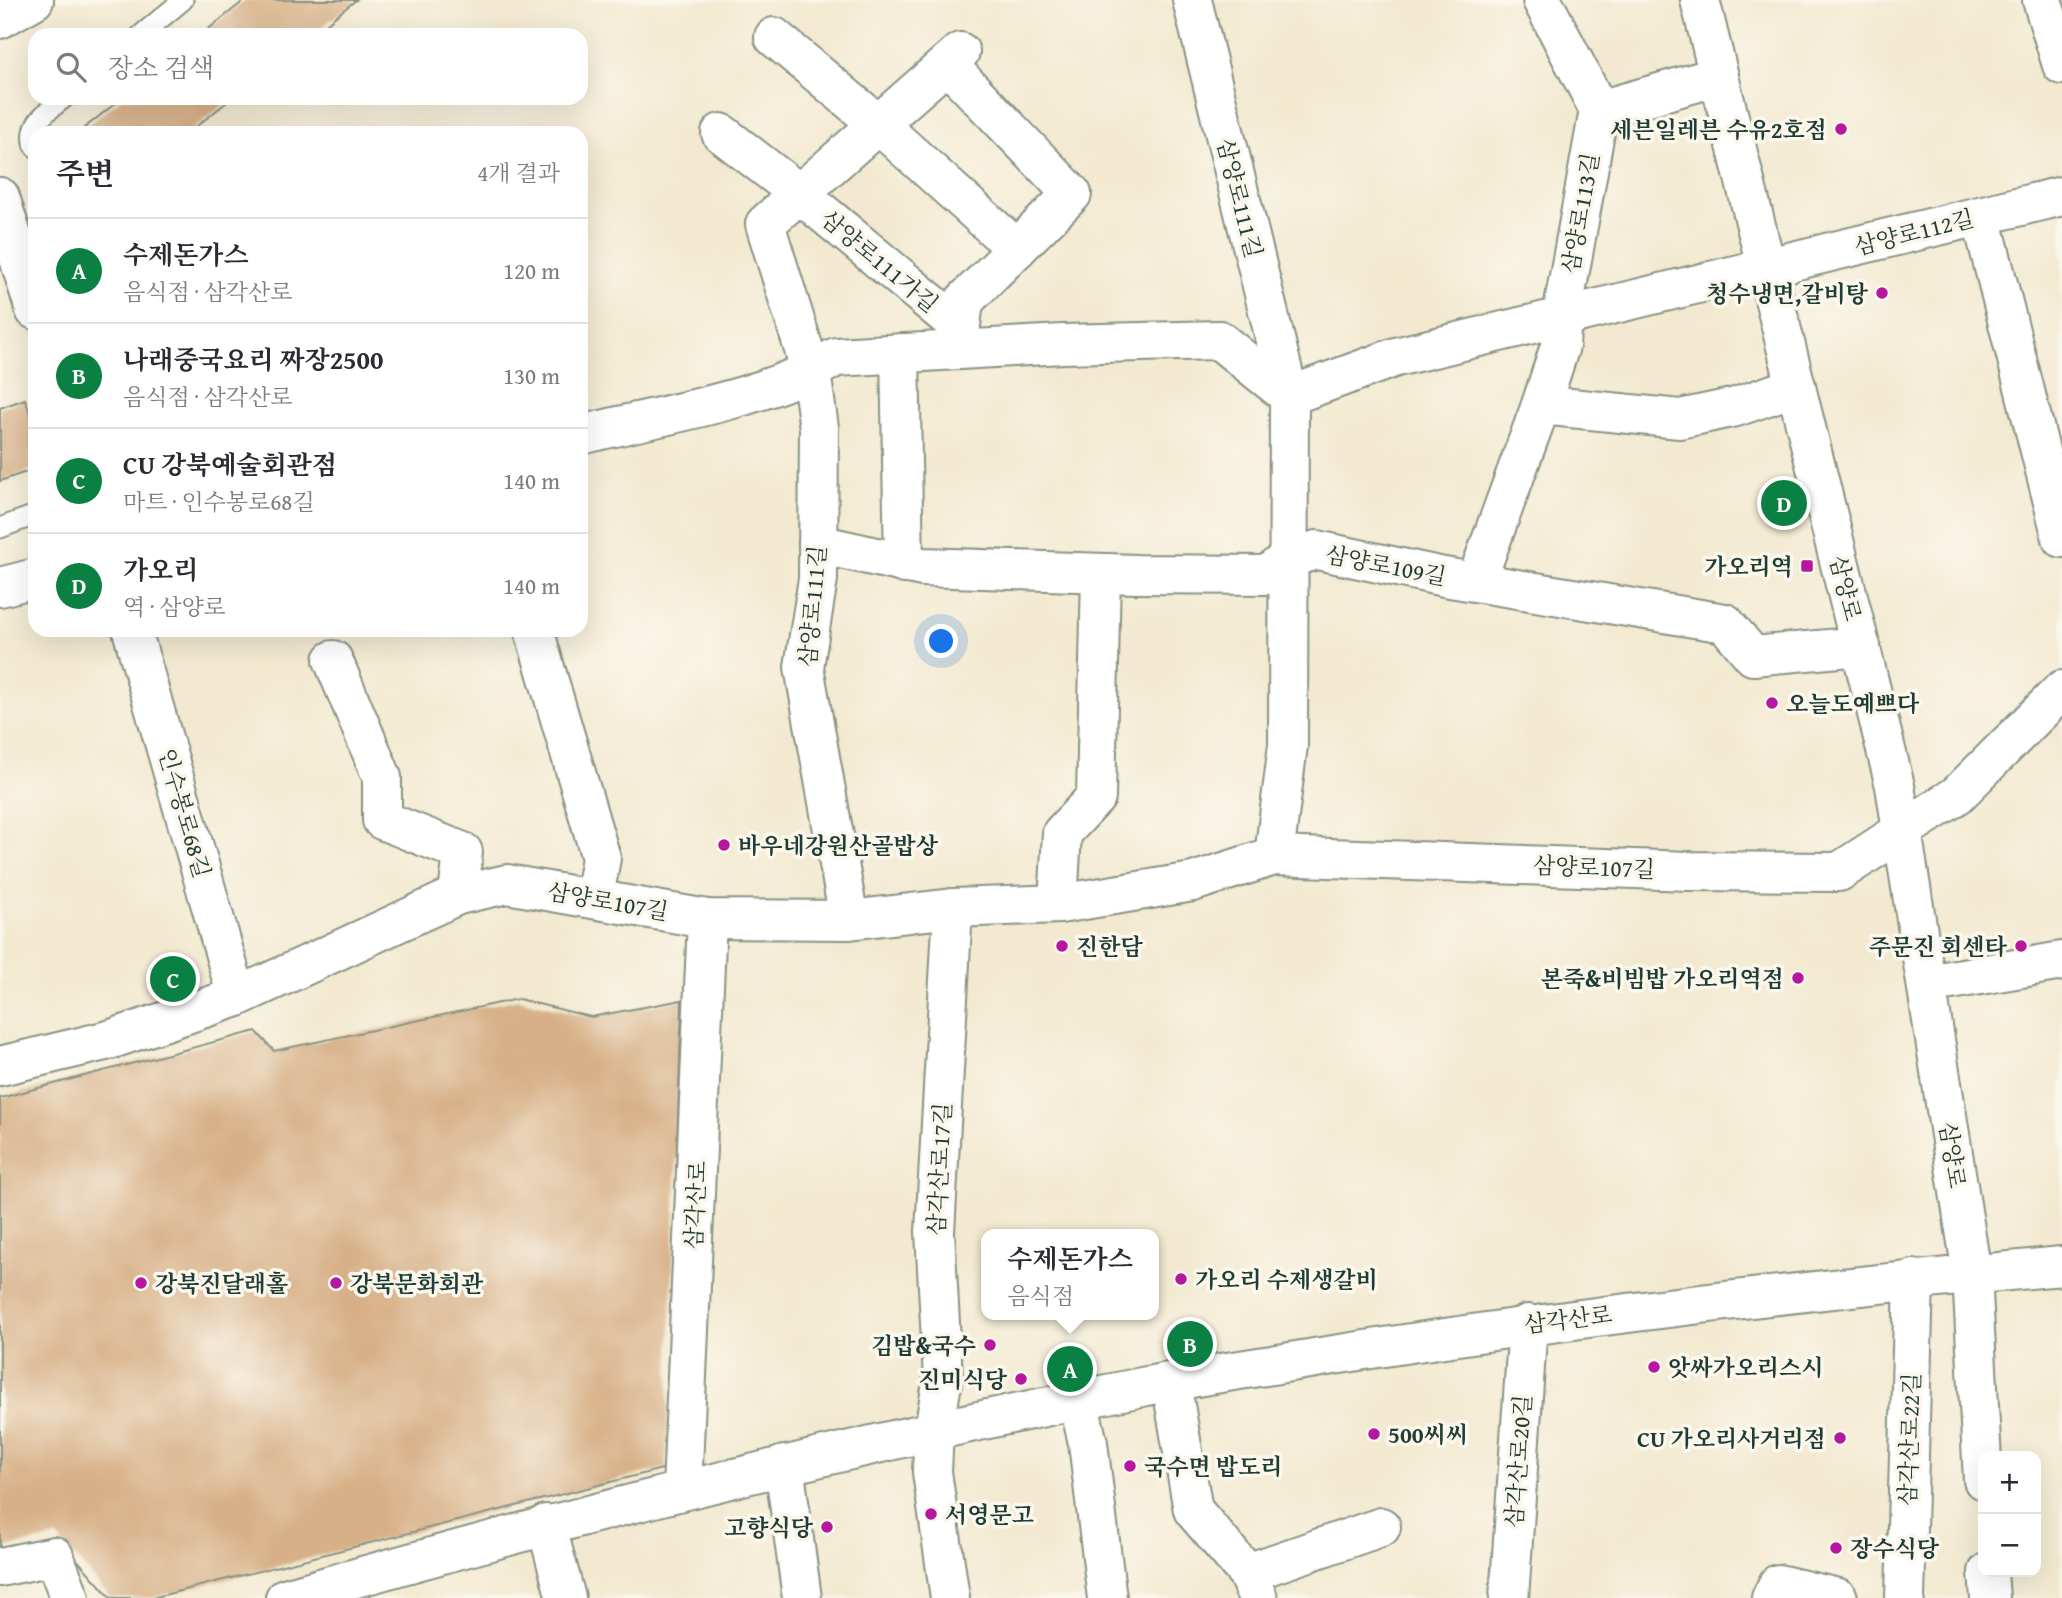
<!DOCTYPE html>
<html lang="ko">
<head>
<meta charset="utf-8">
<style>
  body { margin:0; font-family:"Gentium Book Plus","Noto Serif KR",serif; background:#f2f2f3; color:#2b2b33 }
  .controls { position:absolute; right:21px; bottom:21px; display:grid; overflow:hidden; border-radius:14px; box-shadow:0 7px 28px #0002 }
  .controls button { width:63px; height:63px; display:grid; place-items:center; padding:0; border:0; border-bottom:2px solid #e1e1e2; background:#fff; color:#2b2b33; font:35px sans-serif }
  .you { position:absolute; left:942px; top:642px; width:24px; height:24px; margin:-18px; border:5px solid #fff; border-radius:50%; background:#1a73e8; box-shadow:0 0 0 10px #1a73e833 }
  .badge { display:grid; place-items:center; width:46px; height:46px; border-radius:50%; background:#0b8043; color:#fff; font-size:23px; font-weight:700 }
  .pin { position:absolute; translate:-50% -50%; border:4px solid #fff; box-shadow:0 2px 7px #0006 }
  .popup { position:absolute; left:981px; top:1229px; width:178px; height:91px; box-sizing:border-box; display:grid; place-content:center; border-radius:14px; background:#fff; filter:drop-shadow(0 2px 5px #0005); font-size:23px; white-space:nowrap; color:#7c7c81 }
  .popup b { font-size:26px; color:#2b2b33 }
  .popup::after { content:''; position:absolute; left:50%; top:100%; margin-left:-14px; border:14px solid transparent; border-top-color:#fff }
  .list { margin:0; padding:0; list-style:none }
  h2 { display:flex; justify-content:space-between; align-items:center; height:91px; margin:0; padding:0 28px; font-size:30px }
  h2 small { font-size:23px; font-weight:400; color:#7c7c81 }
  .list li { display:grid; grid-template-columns:46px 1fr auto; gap:21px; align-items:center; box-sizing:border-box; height:105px; padding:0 28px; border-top:2px solid #e1e1e2 }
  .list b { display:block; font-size:26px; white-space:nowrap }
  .list p { margin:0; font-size:23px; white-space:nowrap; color:#7c7c81 }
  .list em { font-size:23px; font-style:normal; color:#7c7c81 }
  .icon { flex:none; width:38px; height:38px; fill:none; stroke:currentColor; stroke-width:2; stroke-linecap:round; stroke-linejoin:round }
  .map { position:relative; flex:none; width:2062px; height:1598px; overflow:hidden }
  .search { position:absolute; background:#fff; box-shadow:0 7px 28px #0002; left:28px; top:28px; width:560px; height:77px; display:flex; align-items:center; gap:18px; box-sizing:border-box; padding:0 24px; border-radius:21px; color:#7c7c81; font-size:26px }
  .panel { position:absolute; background:#fff; box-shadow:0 7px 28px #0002; left:28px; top:126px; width:560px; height:511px; border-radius:21px }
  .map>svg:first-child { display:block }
  .building { fill:#d7b087 }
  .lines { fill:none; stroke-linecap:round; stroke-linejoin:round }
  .lane-casing { stroke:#899382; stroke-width:23 }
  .street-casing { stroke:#899382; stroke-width:42 }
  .secondary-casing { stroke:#899382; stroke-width:42 }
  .lane { stroke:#fff; stroke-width:19 }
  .street { stroke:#fff; stroke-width:38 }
  .secondary { stroke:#fff; stroke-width:38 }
  .poi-dot { fill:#b5179e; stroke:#fbf7ec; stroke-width:2.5 }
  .labels { text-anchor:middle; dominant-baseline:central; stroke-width:7; stroke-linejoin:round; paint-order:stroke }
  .poi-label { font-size:23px; font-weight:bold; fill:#1f3d34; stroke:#fbf7ec; text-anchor:start }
  .street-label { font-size:23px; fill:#1f3d34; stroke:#fbf7ec }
</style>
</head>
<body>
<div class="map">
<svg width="2062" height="1598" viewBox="0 0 2062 1598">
  <rect width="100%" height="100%" fill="#fbf7ec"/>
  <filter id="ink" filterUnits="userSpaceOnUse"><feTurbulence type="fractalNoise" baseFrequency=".0143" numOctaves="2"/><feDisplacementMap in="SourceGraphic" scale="14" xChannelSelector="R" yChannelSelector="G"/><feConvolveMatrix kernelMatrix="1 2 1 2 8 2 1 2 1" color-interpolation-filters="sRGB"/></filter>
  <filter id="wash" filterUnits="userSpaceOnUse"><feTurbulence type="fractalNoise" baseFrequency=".00686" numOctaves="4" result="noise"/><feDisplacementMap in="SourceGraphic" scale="28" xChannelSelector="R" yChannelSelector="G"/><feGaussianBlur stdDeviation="1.57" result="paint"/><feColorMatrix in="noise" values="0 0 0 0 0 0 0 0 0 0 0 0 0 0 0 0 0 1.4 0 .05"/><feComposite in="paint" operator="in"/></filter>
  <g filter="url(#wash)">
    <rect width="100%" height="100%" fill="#f3e9d0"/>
    <g id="blocks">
      <g class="building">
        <polygon points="245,0 356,0 312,35 201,35"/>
        <polygon points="122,98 232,98 188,133 78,133"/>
        <polygon points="25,399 35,426 35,469 0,481 0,408"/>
        <polygon points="518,999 591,1017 682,1000 666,1468 152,1598 111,1598 57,1537 0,1549 0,1098 256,1031 274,1051"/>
      </g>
    </g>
  </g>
  <g filter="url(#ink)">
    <use href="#blocks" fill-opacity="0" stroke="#899382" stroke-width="2"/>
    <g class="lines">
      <defs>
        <g id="lane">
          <polyline points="141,35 183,0"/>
          <path d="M35,147c-7,-25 12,-35 29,-49"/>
          <polyline points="0,528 35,515"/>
        </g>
        <g id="street">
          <polyline points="1192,0 1289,396 1288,745 1274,856"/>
          <polyline points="1542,0 1599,110 1719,76"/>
          <polyline points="2042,0 2062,65"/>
          <polyline points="0,19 34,0"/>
          <polyline points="774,37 878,124 1017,249"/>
          <polyline points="947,64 1072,194 964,301 958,350"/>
          <polyline points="721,133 800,194 961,328"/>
          <polyline points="0,197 35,310"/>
          <polyline points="1981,216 2062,538"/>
          <polyline points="900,353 904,564"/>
          <polyline points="1289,396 1396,357 2062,196"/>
          <polyline points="1541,405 1680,419 1736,407 1796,386"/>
          <path d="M581,435c83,-21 181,-34 255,-78l227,-13 156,-4 70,56"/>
          <polyline points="818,544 922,567 1137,574 1267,575 1288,558 1317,550 1444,577 1725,623 1753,656 1861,646"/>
          <polyline points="1476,582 1541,405 1560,346 1562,315 1599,110"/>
          <polyline points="0,587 35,578"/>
          <polyline points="132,630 237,997"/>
          <polyline points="534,630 601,858 594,897"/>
          <polyline points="333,660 382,777 382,820 463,852 458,895"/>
          <polyline points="1058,904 1062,833 1096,797 1101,573"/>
          <polyline points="849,920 804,667 818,579 819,428 811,372 765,224 960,52"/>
          <polyline points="1927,984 2062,961"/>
          <polyline points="0,1066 109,1040 237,997 458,895 507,884 707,919 849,920 953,908 1060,904 1193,882 1274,856 1690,871 1839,872 1957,795 2062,690"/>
          <polyline points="1171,1382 1193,1510 1247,1573 1258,1598"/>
          <polyline points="1078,1400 1088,1443 1107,1598"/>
          <polyline points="784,1465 802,1598"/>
          <polyline points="682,1490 707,919"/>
          <polyline points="546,1524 566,1598"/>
          <polyline points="0,1567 54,1556 70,1598"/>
          <polyline points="1247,1573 1381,1527"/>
          <polyline points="950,1598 932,1472 934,1429 943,1378 935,1232 953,908"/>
          <polyline points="1509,1598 1528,1324"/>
          <polyline points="1771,1598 1778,1584 1838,1598"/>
          <polyline points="1905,1598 1914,1279"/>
        </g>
        <g id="secondary">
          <polyline points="1700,0 1895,786 1972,1274 1983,1480"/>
          <polyline points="1988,1572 1990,1598"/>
          <path d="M285,1598c283,-81 568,-154 857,-211 59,-12 120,-20 179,-30 246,-40 493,-68 741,-91"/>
        </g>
      </defs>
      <use href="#lane" class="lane-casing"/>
      <use href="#street" class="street-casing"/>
      <use href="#secondary" class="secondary-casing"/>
      <use href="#lane" class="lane"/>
      <use href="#street" class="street"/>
      <use href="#secondary" class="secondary"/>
    </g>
  </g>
  <g class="poi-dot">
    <circle cx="1841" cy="129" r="7"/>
    <circle cx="1882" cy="293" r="7"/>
    <rect x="1800" y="559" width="14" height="14" rx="3.5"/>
    <circle cx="1772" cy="703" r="7"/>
    <circle cx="724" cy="845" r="7"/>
    <circle cx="1062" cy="946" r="7"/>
    <circle cx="2021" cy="946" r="7"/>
    <circle cx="1798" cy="978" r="7"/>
    <circle cx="1181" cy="1279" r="7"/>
    <circle cx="141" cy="1283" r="7"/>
    <circle cx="336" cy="1283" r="7"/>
    <circle cx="990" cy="1345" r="7"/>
    <circle cx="1654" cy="1367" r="7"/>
    <circle cx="1021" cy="1379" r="7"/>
    <circle cx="1374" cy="1434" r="7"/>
    <circle cx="1840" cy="1438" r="7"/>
    <circle cx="1130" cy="1466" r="7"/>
    <circle cx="931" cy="1514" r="7"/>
    <circle cx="827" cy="1527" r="7"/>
    <circle cx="1836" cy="1548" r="7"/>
  </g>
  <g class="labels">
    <g class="poi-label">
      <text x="1827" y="129" text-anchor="end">세븐일레븐 수유2호점</text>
      <text x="1868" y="293" text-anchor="end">청수냉면,갈비탕</text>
      <text x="1793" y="566" text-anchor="end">가오리역</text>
      <text x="1786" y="703">오늘도예쁘다</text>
      <text x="738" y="845">바우네강원산골밥상</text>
      <text x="1076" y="946">진한담</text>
      <text x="2007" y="946" text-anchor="end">주문진 회센타</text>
      <text x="1784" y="978" text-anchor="end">본죽&amp;비빔밥 가오리역점</text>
      <text x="1195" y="1279">가오리 수제생갈비</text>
      <text x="155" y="1283">강북진달래홀</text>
      <text x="350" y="1283">강북문화회관</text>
      <text x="976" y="1345" text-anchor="end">김밥&amp;국수</text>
      <text x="1668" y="1367">앗싸가오리스시</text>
      <text x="1007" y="1379" text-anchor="end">진미식당</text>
      <text x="1388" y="1434">500씨씨</text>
      <text x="1826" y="1438" text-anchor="end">CU 가오리사거리점</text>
      <text x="1144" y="1466">국수면 밥도리</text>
      <text x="945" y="1514">서영문고</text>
      <text x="813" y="1527" text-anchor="end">고향식당</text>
      <text x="1850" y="1548">장수식당</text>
    </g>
    <g class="street-label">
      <text transform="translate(1240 198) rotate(76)">삼양로111길</text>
      <text transform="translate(1580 213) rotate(-80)">삼양로113길</text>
      <text transform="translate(1914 232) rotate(-14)">삼양로112길</text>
      <text transform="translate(880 261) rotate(40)">삼양로111가길</text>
      <text transform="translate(1386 565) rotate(11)">삼양로109길</text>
      <text transform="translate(1846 588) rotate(76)">삼양로</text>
      <text transform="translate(812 606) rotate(-85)">삼양로111길</text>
      <text transform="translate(185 813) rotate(74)">인수봉로68길</text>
      <text transform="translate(1594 867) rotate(2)">삼양로107길</text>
      <text transform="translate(608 901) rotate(10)">삼양로107길</text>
      <text transform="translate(1953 1155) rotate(81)">삼양로</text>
      <text transform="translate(939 1169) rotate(-87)">삼각산로17길</text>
      <text transform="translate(695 1205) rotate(-87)">삼각산로</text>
      <text transform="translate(1568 1319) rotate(-7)">삼각산로</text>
      <text transform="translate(1909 1439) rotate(-88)">삼각산로22길</text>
      <text transform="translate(1518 1461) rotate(-86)">삼각산로20길</text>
    </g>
  </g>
</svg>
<div class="controls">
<button>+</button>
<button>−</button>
</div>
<div class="you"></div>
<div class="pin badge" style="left:1070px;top:1369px">A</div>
<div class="popup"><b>수제돈가스</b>음식점</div>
<div class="pin badge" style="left:1190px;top:1344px">B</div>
<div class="pin badge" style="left:173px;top:979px">C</div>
<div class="pin badge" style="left:1784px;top:503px">D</div>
<div class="search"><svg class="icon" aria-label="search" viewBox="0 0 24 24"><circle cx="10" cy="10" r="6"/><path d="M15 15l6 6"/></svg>장소 검색</div>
<section class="panel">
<h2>주변<small>4개 결과</small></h2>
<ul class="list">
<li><span class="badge">A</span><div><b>수제돈가스</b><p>음식점 · 삼각산로</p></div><em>120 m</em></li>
<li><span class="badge">B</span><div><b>나래중국요리 짜장2500</b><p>음식점 · 삼각산로</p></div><em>130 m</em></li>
<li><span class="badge">C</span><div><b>CU 강북예술회관점</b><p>마트 · 인수봉로68길</p></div><em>140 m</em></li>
<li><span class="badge">D</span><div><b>가오리</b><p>역 · 삼양로</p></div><em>140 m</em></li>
</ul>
</section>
</div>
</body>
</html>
